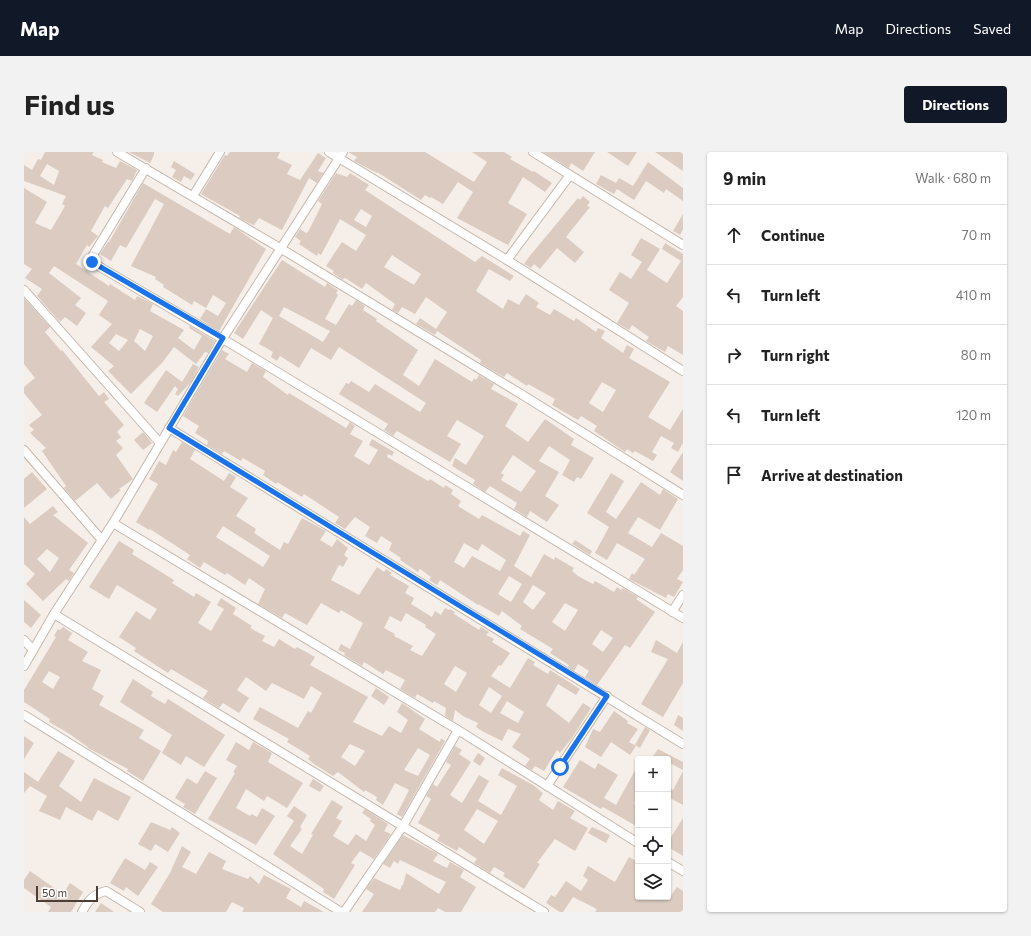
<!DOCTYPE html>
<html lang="en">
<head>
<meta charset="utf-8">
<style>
  body { margin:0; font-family:Commissioner,sans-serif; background:#f2f2f2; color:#222 }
  .controls { position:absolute; right:12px; bottom:12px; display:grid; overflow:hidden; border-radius:4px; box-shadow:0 1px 3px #0004 }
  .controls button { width:36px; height:36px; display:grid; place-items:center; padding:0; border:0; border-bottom:1px solid #e0e0e0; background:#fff; color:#222; font:20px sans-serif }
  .scale { position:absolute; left:12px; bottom:10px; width:62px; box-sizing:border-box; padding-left:4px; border:2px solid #4a3e36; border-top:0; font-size:11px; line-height:14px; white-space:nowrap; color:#4a3e36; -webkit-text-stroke:3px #fff; paint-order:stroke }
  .stop { position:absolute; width:12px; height:12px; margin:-9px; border:3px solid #1a73e8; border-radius:50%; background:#fff }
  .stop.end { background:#1a73e8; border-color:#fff; box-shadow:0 1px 4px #0008 }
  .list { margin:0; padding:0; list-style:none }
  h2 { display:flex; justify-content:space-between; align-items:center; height:52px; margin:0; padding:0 16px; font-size:17px }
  h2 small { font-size:13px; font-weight:400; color:#767676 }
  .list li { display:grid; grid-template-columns:26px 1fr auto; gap:12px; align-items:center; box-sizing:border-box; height:60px; padding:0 16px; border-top:1px solid #e0e0e0 }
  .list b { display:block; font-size:15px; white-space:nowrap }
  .list em { font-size:13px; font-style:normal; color:#767676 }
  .icon { flex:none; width:22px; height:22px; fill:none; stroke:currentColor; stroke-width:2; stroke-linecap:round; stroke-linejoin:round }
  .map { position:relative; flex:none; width:659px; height:760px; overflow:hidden; border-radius:4px }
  header { display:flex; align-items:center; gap:24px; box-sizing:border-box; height:56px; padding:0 20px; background:#111827; color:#fff }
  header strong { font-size:19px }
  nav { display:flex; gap:22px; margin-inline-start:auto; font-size:14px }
  .intro { display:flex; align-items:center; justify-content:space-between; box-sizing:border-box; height:96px; padding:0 24px }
  h1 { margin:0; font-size:28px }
  .button { padding:10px 18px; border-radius:4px; background:#111827; color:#fff; font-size:14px; font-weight:700 }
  main { display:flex; gap:24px; padding:0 24px }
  aside { flex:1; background:#fff; border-radius:4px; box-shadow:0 1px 3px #0004 }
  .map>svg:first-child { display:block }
  .building { fill:#dbcbc0; fill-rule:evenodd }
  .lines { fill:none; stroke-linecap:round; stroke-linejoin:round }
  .street-casing { stroke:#c5b8ad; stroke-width:10 }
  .street { stroke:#fff; stroke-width:8 }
  .route { stroke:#1a73e8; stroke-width:5 }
</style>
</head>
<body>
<header>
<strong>Map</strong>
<nav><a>Map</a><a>Directions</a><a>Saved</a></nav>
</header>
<div class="intro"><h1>Find us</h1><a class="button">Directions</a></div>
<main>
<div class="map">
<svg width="659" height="760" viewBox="0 0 659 760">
  <rect width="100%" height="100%" fill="#f6efe9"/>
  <g class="building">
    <path d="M21,0h49l-2,3 11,5 -1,2 14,6 4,-7 17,9 -5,11 -5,-2 -19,29 -3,-2 -14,25 7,5 -9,11 -2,-2 -11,19 33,22 1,-2 25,16 2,-4 16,8 -3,7 34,19 -6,8 16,12 8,-14 -13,-8 1,-2 25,15 -7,12 -3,-1 -9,12 -22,-17 -12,16 -31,31 -23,-23 6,-5 -23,-19 21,-23 -13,-9 9,-14 -54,-35 -5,7 32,25 -6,7 11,8 -9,13 -12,-9 -5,5 -23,-26 5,-7 -17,-11 7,-9 -8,-5v-76l23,14 -12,21 16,7 14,-24 -3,-2 4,-8 -42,-15v-16l8,5 6,-11 3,1zM23,12l12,7 -5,14 -14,-9zM116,177l13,7 -8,15 -11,-10zM92,182l12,6 -9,11 -10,-8z"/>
    <polygon points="105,0 130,0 130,3 126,11"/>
    <polygon points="206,0 256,0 253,6 268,13 263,22 276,28 294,1 302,6 294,19 299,21 293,31 285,26 258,78 235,66 230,73 227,72 215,66 216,64 177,42 201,3 203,4"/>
    <polygon points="324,0 401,0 450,30 463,10 448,0 480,0 488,5 486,7 509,20 510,19 528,31 521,40 499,25 484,51 503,62 484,93 433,66 449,40 434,30 419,52 407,45 406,46 401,43 397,48 353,20 353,21 330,9 333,5"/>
    <polygon points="519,0 571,0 559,19 547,11 545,16"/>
    <polygon points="583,0 613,0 604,14"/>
    <polygon points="631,0 659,0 659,19"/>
    <polygon points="150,9 171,22 167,28 160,24 157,30 148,25 152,18 147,15"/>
    <polygon points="624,10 659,36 659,49 642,37 640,41 622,29 610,48 593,37 590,42 572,32 577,23 592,31 595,26 609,34"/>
    <path d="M312,21l11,4 3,-4 19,12 -4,5 110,72 7,-6 32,20 -4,5 -21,-12 -13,22 27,18 5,-10 11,6 7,-11 13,9 -3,4 14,8 4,-6 20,12 2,-3 20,14 2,-4 7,3 -4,7 22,15 4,-8 7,4 -5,9 41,24 -22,35 22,13 13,-21v34l-5,9 -7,-4 3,-5 -13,-7 -9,16 5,3 -4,6 -18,-10 -2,2 -6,-4 -2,3 -31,-21 3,-5 -16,-10 -3,4 -26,-15 3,-6 -27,-15 -1,2 -20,-13 -3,4 -24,-14 1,-3 -44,-29 -2,4 -19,-11 4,-6 16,11 11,-17 -21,-15 -11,17 -13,-7 -4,6 -6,-3 3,-6 -29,-21 -4,6 -15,-10 -3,-1 -1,2 -10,-7 1,-2 -8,-5 16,-24 14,9 10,-16 -26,-16 -19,36 -3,-2 -1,3 -18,-12 2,-3 -6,-4 5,-8 6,4 2,-1 14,-28 -4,-3zM337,57l11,7 -6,11 -12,-7zM368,103l29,19 -7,11 -30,-18zM578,230l14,8 -13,22 -14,-9z"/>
    <polygon points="119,31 206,82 210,75 242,97 195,179 176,167 182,157 194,164 202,151 189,143 182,156 170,149 168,153 139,135 140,133 131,127 132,125 107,114 140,52 131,47 102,96 96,93 87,109 76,102 84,90 85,90"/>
    <polygon points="559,44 566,50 563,54 566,55 542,85 560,100 551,111 533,96 516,117 510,112 507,116 500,112 505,105 554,46 556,48"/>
    <polygon points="659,62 659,77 656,83 649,79"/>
    <polygon points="617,86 636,97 623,118 643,131 657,109 638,97 641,91 659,102 659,145 652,154 659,159 659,203 644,194 641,200 622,189 625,185 608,173 605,178 593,171 605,151 585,138 596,120 607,127 618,110 607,103"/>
    <path d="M258,108l43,27 2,-4 11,7 -2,3 2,2 -13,24 11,6 13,-21 3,2 4,-6 9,6 -2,4 14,9 -1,2 42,29 -15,25 16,11 16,-27 37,23 2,-4 2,2 3,-5 15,9 -3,5 27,15 -13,22 23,16 17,-23 29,20 -3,6 23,13 -13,21 -4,-2 -3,5 -12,-7 8,-15 -21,-14 -10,15 20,11 -14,24 14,9 -12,17 -17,-11 -3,6 -13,-8 3,-6 -27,-17 -5,6 -12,-8 2,-4 -23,-14 3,-8 11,7 18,-29 -27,-16 -10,16 14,8 -11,18 -53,-31 -4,5 -7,-5 -2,-1 4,-6 -49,-30 7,-11 3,1 2,-3 18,11 6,-8 45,28 6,-9 -87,-56 -8,13 -20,-12 -12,20 -19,-12 -3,5 -6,-4 2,-5 -14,-8 14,-26 -12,-8 -18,29 -9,-6zM260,155l46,24 -7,11 -44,-26zM489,303l23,16 -15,21 -20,-12 3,-5 -3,-2z"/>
    <polygon points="0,146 26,175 21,180 37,199 38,198 75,244 80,240 85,247 80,250 100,273 93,280 97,285 92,289 99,296 92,303 109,327 95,337 97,338 87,347 73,331 51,349 40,336 42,334 18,299 22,296 6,281 10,278 5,273 18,263 0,241 0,235 11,226 0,212"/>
    <path d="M198,198l7,4 -4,5 22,13 5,-9 14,8 -3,6 25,18 1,-2 57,35 4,-6 5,4 -5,8 13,7 -9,15 15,9 9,-15 -9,-5 3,-6 22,13 -2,4 -4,-2 -1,3 41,24 2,-2 14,9 1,-3 8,5 -2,4 10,7 -3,5 21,13 3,-4 38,21 3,-5 7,4 -16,31 17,11 13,-23 10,6 1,-3 19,11 -2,3 6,5 15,8 2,-3 19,11 3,-5 4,3 2,-2 15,9 -2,2 19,13 -25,36 -5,-3 -28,40 -12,-8 4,-6 -11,-7 -4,7 -6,-4 1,-2 -19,-12 3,-4 -33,-20 2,-3 -20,-15 -3,5 -21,-12v1l-38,-25 -3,5 -8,-5 2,-3 -11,-8 -2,3 -18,-12 1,-2 -12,-8 3,-7 -11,-7 -4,7 -12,-7 5,-9 -15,-10 -10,12 -10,-6 4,-6 -35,-23 -2,3 -25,-15 -1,2 -13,-9 2,-4 -22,-13 -2,3 -17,-10 -2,3 -15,-9 1,-4 -13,-8 4,-7 -16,-10zM440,391l14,8 4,-7 24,16 -6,11 -28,-15 -8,12 -10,-6zM485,424l13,8 -11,18 -13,-8zM509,433l13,8 -13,17 -10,-8zM541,451l13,7 -13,21 -13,-9zM577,478l12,8 -10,14 -11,-8z"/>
    <polygon points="169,212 175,215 167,230 154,244 151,242 154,237 151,234 133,260 120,251 142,218 158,230"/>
    <polygon points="119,280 128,291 119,298 110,288"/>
    <path d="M158,290l13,8 -5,9 34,22 5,-8 7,4 -6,10 18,11 -12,18 20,13 -2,4 26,17 4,-8 4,2 14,-26 24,13 -6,9 12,7 5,-8 11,9 -4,7 4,3 -5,9 -4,-2 -8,15 28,15 18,-28 7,5 2,-3 6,4 -2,2 19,11 -4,7 9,5 -3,6 21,13 3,-6 6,4 4,-7 4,2 1,-1 5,3 -1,2 25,16 2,-3 8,5 -3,3 8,4 -2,3 18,11 -9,13 -2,-1 -8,11 19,12 18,-30 7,4 -2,3 15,9 2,-4 30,19 -4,6 -18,-11 -12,21 23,18 14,-20 8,5 -19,30 -12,15 -3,-3 -13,21 -9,-5 -3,4 -7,-4 5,-7 -18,-12 9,-13 -13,-5 -6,12 -20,-10 -6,-4 2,-4 -15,-7 -8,-6 -2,11 -8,-5 1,-8 -12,-7 -1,2 -16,-9 -2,4 -15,-9 5,-9 -19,-10 -3,4 -19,-12 -2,4 -18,-11 1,-2 -7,-3 3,-6 9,5 13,-26 -22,-13 -2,3 -18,-10 -14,22 -22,-12 -3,5 -24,-14 7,-15 -16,-11 -4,7 -18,-12 -2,2 -21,-13 -4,6 -13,-9 3,-4 -40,-26 -1,1 -13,-8 22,-38 -9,-5 10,-18 7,4 7,-15 3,2zM199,374l47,30 -7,11 -47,-30zM382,461l20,12 -1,2 11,7 -14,22 -12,-6 3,-4 -19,-10 1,-2 -11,-6 6,-12 11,6zM431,514l12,7 -11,19 -12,-8zM465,535l13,9 -11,17 -12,-8zM483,549l17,11 -6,11 -18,-10z"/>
    <polygon points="659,300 659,329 646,320"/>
    <polygon points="8,320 23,337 0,356 0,327"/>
    <polygon points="587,321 600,329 582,360 592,367 617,330 636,343 639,337 654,347 636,378 614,365 604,381 628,395 637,381 659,394 659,418 653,427 659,430 650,445 644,442 642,446 605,427 608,421 610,423 621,407 593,391 583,408 571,401 585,375 563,361"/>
    <path d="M29,354l5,6 -5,3 35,28 -19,27 5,3 -5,8 -3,-2 -23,22 -17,-17 9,-10 -11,-10v-47l6,7zM23,397l12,9 -9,14 -13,-13z"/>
    <polygon points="551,388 568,399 566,403 548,392"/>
    <path d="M95,389l15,9 -2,4 42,26 -2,3 22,14 2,-4 15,9 -13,21 13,8 13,-22 -7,-4 4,-7 15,10 -3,6 19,12 -2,2 15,8 -3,5 12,6 5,-8 16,10 2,-2 18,10 -5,8 58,32 -15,25 29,14 7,-10 12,7 7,-13 -11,-8 5,-9 23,16 -6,10 21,13 1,-4 4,3 -43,76 -5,-3 12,-24 -14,-7 -12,22 -7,-5 1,-3 -12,-7 -1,2 -26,-20 -5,4 -19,-12 -6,-5 2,-3 -23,-14 2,-3 -36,-20 7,-12 38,21 10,-17 3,2 11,-20 -11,-7 -7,13 -32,-16 -6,8 -20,-14 -9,13 12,8 -10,15 -16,-10 -4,5 -16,-10 5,-7 -37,-22 -3,4 -34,-22 2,-3 -17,-11 17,-26 14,9 7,-11 -40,-24 -8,14 -20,-12zM326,592l15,7 -10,15 -14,-9zM394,596l12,7 -12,21 -14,-6z"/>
    <polygon points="0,448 17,463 7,476 0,470"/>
    <path d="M39,475l9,6 -4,7 20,12 -6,9 19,9 -9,19 12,7 -5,9 45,25 -5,8 22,13 -18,30 -16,-10 1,-2 -40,-21v-1l-20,-14 -19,-11 1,-3 -26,-17v-12l32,-53 -2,-1 4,-7 2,1zM25,519l11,6 -7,12 -11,-7z"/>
    <polygon points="632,488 653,501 659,490 659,531 639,565 617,552 644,507 627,500"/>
    <polygon points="109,527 129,540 127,544 141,552 144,547 201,583 180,615 162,604 157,613 138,601 148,583 96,550"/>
    <polygon points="352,536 365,545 360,553 347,544"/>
    <polygon points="590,559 604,569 603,571 614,577 605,590 612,594 606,603 587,590 577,605 561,595 569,577 576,580"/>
    <polygon points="654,563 659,566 659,579 650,573"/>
    <polygon points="621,575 626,578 616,596 611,593"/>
    <polygon points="0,584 10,591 0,607"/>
    <polygon points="212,590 225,598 229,590 248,601 244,610 279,631 263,656 243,644 240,649 222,637 212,656 226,664 228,662 233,665 238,656 251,664 232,693 184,667 211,621 209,620 213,614 202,608"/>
    <path d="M431,594l7,4 -3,4 12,8 -21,33 12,8 17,-28 10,6 -11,20 23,14 16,-29 -19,-11 4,-7 31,17 10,8 -4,7 14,10 5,-9 17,10 -5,7 18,10 -13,23 -20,-12 -18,24 3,1 -16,25 -21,-13 2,-3 -11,-6 -4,6 -16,-10 3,-4 -18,-12 -2,4 -20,-11 3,-5 -22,-12 13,-24 -5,-3 7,-12 4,3 14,-22 -5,-3zM453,657l21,12 -14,23 -20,-14z"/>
    <polygon points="634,597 659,610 659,618 644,610 644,607 627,607"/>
    <polygon points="34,599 51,609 35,634 57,650 70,626 107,645 94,669 74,658 68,669 42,655 36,668 15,659 23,644 6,634 0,641 0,620 14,630"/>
    <polygon points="454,601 461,606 456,614 449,609"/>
    <polygon points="556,608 571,617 574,611 594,623 580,646 592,653 614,613 614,644 610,651 614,654 614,675 579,655 577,657 539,635"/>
    <polygon points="181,619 193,626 171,662 159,655 161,652 151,646 163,626 173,632"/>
    <polygon points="659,619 659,653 644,645 644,635 649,638"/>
    <polygon points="289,627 300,634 296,640 285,634"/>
    <polygon points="308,648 319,655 312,666 318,669 309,684 324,693 332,682 342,689 351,673 346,669 347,667 338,661 341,657 364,672 360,679 367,682 350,707 336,699 327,711 331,713 310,747 299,740 300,737 249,702 270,669 263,664 270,654 283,663 276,675 278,677 266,694 278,702 289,683 287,682"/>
    <polygon points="659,666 659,704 644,695 644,690"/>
    <polygon points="127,670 146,678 148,675 156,681 144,700 131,692 127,699 114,692"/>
    <polygon points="568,675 586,683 582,691 564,681"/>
    <polygon points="379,683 414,702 409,709 423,716 426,710 440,718 436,725 452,735 437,760 421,760 414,756 411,760 338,760 350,742 342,737 350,726 376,738 378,733 379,733 382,721 415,742 422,730 376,708 374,712 370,709 366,716 359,712"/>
    <polygon points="158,694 167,700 158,715 172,722 185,700 202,709 198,717 224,727 226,724 235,732 240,723 267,737 262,746 277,755 280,749 300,760 218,760 220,756 208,750 202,760 139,760 127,752 146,721"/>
    <polygon points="605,705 614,710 614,745 646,745 653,735 659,739 659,760 571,760 573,757 549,745 539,760 536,760 522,751 527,743 531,745 542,729 557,739 564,728 559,724 564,714 591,730"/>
    <polygon points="101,706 121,718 126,710 134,715 114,744 102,735 100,739 86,731"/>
    <polygon points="6,719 39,742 46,731 59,740 47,760 24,760 27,755 0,736 0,728"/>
    <polygon points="77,751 90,760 71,760"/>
  </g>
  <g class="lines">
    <defs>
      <g id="street">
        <polyline points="93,0 256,96 497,242 659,343"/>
        <polyline points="305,0 483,108 659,219"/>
        <polyline points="509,0 659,93"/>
        <polyline points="122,16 69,103 67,106 71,112 209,193 659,466"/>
        <polyline points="169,44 196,0"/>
        <polyline points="483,108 546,23"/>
        <polyline points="0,138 136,291"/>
        <polyline points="145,276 659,592"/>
        <polyline points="0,298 77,387"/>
        <polyline points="89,371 434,578 614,691"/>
        <polyline points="648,460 659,443"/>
        <polyline points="30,462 520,760"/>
        <polyline points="0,488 9,498"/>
        <polyline points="0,514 30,462 89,371 199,186 319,0"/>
        <polyline points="0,563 317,760"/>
        <polyline points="523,634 583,544"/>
        <polyline points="644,710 659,719"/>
        <path d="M58,760c6,-11 11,-18 24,-21l34,21"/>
        <polyline points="320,760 379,674 434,578"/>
      </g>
    </defs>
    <use href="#street" class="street-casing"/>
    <use href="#street" class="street"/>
  </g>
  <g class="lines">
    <polyline class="route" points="68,110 199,186 145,276 583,544 536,615"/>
  </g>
</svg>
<div class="controls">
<button>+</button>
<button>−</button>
<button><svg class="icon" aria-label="locate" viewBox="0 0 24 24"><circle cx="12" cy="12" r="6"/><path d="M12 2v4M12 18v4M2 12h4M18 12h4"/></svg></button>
<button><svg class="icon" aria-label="layers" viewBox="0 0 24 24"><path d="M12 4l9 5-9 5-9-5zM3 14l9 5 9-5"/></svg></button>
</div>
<div class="scale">50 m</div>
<div class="stop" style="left:536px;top:615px"></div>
<div class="stop end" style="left:68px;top:110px"></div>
</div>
<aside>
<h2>9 min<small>Walk · 680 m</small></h2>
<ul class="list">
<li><svg class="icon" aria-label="ahead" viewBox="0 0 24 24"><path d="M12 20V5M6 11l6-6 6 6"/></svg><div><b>Continue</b></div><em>70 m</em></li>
<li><svg class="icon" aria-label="left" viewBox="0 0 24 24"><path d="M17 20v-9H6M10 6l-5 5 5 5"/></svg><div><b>Turn left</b></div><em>410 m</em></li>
<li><svg class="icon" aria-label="right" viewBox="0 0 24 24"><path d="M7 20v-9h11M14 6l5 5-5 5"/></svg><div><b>Turn right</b></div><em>80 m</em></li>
<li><svg class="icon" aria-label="left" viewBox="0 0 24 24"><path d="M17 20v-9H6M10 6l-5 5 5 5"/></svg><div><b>Turn left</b></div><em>120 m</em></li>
<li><svg class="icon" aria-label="arrive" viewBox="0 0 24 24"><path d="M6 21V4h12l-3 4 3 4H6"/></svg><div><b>Arrive at destination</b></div></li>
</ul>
</aside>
</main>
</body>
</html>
